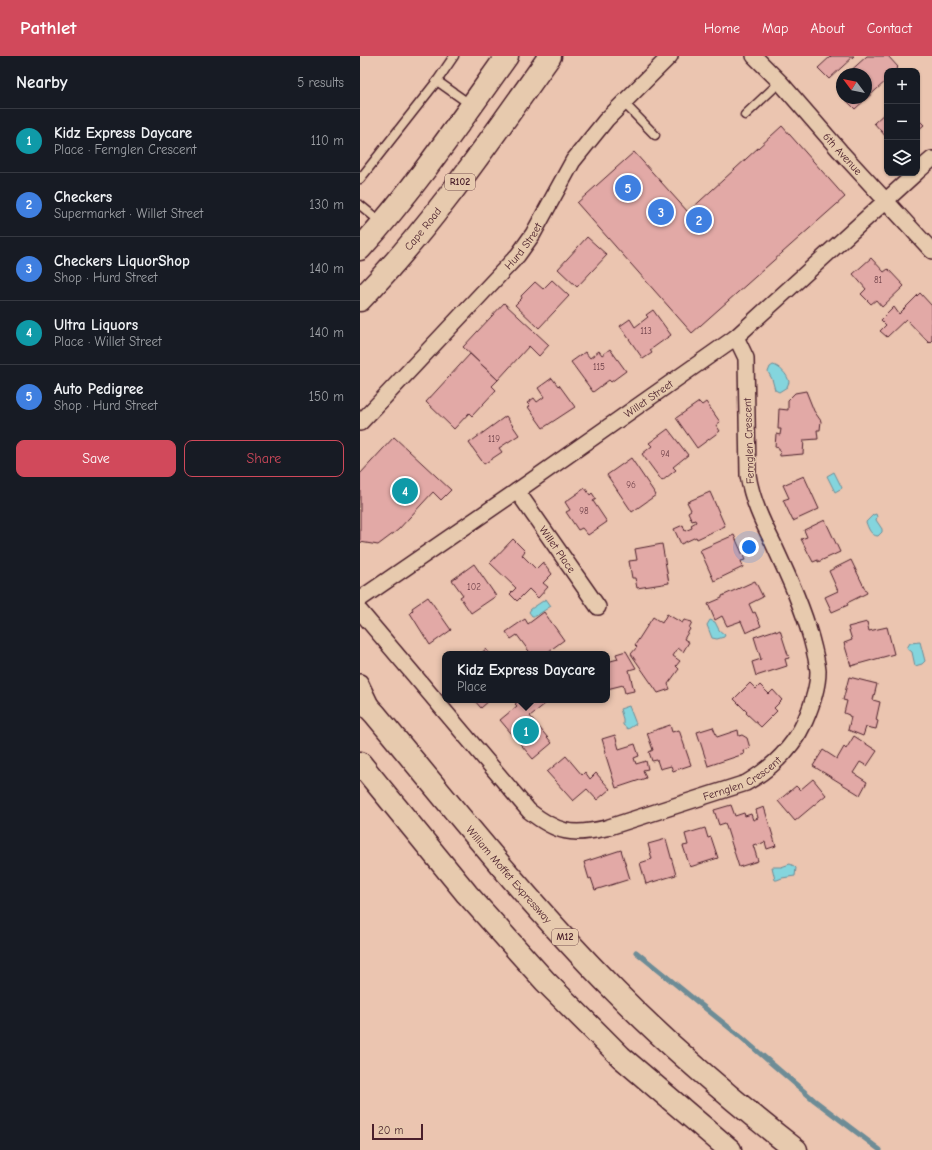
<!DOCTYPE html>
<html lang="en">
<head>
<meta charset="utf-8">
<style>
  body { margin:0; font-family:"Comic Neue",sans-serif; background:#242831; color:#f1f3f6 }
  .controls { position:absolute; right:12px; top:12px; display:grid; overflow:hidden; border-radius:8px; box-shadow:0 1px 3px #0004 }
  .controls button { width:36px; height:36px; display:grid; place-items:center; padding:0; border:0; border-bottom:1px solid #363941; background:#171b24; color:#f1f3f6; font:20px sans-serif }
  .compass { position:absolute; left:476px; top:12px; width:36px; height:36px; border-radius:50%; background:#171b24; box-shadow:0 1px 3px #0004; rotate:302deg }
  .scale { position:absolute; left:12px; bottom:10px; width:51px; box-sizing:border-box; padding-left:4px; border:2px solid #4a1f2b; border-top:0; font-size:11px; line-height:14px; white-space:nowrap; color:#4a1f2b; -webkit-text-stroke:3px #e7caae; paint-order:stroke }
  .you { position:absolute; left:389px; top:491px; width:14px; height:14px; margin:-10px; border:3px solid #fff; border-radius:50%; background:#1a73e8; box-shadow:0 0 0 6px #1a73e833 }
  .badge { display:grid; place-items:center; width:26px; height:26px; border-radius:50%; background:#d1495b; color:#fff; font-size:13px; font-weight:700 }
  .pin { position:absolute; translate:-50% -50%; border:2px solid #fff; box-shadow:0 1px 4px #0006 }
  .popup { position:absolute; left:82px; top:595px; width:168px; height:52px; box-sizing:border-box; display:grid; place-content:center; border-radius:8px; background:#171b24; filter:drop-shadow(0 1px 3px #0005); font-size:13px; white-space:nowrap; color:#9ea1a6 }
  .popup b { font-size:15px; color:#f1f3f6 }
  .popup::after { content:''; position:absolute; left:50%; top:100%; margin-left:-8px; border:8px solid transparent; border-top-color:#171b24 }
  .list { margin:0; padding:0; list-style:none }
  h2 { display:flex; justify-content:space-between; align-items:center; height:52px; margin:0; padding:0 16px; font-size:17px }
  h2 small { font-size:13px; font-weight:400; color:#9ea1a6 }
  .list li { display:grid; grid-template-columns:26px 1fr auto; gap:12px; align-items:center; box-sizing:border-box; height:64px; padding:0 16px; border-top:1px solid #363941 }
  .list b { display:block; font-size:15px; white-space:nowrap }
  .list p { margin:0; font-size:13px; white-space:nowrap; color:#9ea1a6 }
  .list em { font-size:13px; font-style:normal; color:#9ea1a6 }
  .actions { display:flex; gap:8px; padding:12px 16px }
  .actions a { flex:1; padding:9px 0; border:1px solid #d1495b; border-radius:8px; text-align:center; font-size:14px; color:#d1495b }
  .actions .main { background:#d1495b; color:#fff }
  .icon { flex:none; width:22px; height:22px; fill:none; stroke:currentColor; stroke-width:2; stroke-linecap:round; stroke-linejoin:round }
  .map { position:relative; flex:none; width:572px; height:1094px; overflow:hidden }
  header { display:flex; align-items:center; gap:24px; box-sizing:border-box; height:56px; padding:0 20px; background:#d1495b; color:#fff }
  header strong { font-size:19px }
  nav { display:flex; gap:22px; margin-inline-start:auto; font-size:14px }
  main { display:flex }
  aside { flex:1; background:#171b24 }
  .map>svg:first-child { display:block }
  .water { fill:#84d5dd; stroke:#6d8c96 }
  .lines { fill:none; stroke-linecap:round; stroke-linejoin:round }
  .stream { stroke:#6d8c96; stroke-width:5 }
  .building { fill:#e2a9a6; stroke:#4a1f2b }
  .service-casing { stroke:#4a1f2b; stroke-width:11 }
  .minor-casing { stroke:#4a1f2b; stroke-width:18 }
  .primary-casing { stroke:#4a1f2b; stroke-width:25 }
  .service { stroke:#e7caae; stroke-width:8 }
  .minor { stroke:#e7caae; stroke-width:15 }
  .primary { stroke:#e7caae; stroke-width:22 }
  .labels { text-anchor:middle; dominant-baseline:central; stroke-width:3; stroke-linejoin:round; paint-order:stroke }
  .number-label { font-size:9px; fill:#70424a }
  .shield { fill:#e7caae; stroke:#795252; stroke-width:1 }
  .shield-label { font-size:10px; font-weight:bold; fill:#4a1f2b }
  .street-label { font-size:11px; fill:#4a1f2b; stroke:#e7caae }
</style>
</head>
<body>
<header>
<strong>Pathlet</strong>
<nav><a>Home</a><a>Map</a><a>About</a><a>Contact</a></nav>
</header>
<main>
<aside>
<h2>Nearby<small>5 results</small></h2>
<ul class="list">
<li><span class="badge" style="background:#0f9aa8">1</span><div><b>Kidz Express Daycare</b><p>Place · Fernglen Crescent</p></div><em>110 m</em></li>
<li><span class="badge" style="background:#3f7fe0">2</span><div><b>Checkers</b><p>Supermarket · Willet Street</p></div><em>130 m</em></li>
<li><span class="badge" style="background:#3f7fe0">3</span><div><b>Checkers LiquorShop</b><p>Shop · Hurd Street</p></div><em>140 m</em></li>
<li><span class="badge" style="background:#0f9aa8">4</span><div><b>Ultra Liquors</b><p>Place · Willet Street</p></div><em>140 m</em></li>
<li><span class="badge" style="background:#3f7fe0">5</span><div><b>Auto Pedigree</b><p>Shop · Hurd Street</p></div><em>150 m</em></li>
</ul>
<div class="actions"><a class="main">Save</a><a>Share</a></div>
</aside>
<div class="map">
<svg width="572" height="1094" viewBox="0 0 572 1094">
  <rect width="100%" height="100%" fill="#ebc5b0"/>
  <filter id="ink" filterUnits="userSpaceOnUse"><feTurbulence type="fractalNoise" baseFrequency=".025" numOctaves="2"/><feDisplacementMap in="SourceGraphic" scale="8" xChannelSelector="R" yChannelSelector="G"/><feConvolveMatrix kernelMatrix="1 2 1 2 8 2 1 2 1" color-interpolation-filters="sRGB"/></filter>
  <g filter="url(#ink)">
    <g class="water">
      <path d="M413,309c6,1 15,10 16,17l-2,5 -8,5 -4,-2 -3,-11 -4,-7 2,-5z"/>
      <polygon points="474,416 482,432 475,436 467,420"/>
      <path d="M516,458l1,3 -1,3 6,9v3l-4,4c-7,0 -10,-8 -12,-14l7,-7z"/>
      <polygon points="186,543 191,550 176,560 172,560 169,556 171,553"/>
      <polygon points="350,564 355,566 359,574 365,579 364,581 357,583 352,582 347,569"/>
      <polygon points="560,586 565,605 562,608 555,610 552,596 547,592 550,587"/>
      <polygon points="269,650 276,668 268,673 263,669 263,663 260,653"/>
      <polygon points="430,808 434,810 436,812 435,820 422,822 417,824 415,824 412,811 421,811"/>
    </g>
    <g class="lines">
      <polyline class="stream" points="276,896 382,982 454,1044 520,1094"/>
    </g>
    <g class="building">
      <polygon points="471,0 494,0 469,23 458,12"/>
      <polygon points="507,0 528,0 538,11 534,15 527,15 527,24 495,53 485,43 506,42 506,18 487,18"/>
      <polygon points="482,23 482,33 477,27"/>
      <polygon points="527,55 527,82 514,67"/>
      <polygon points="557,62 564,69 557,75"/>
      <polygon points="422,70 485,141 332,277 217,147 274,96 328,156"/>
      <polygon points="227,181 247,199 217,231 198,213"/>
      <polygon points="511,202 524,216 528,213 544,230 522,251 516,244 511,248 501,238 506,233 493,218"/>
      <polygon points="192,224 209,240 179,272 155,249 162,242 161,240 175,226 183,233"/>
      <polygon points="560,237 572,250 572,284 569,287 546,263 527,281 520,275 526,269 521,264 534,251 539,258"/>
      <polygon points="144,247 189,289 179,300 169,290 138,324 103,291"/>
      <polygon points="293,254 311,279 290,294 292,297 283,303 260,270 270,263 275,271 288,261 286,259"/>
      <polygon points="250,293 266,315 251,326 249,324 233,336 211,306 225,296 230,302 239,295 242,299"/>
      <polygon points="110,298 138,324 132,330 136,334 112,360 109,357 94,373 66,346"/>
      <polygon points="192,322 198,330 199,329 215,351 183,372 168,351 170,350 167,347 174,342 177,346 184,341 178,332"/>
      <polygon points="446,335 454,355 461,365 460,374 457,374 458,383 444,384 443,398 420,400 419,392 415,391 416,378 420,379 421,373 418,373 419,353 428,354 428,344 435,337"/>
      <polygon points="339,346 342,349 346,346 360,366 356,369 360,375 337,392 316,362"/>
      <polygon points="146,360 159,379 139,392 142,396 124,408 109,387"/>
      <polygon points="308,373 328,399 313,411 316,414 302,425 282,398 292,390 289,387"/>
      <polygon points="34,381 91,434 81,444 73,436 38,474 18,489 0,486 0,418"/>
      <polygon points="271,402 296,439 272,456 247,419"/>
      <polygon points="444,420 459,453 433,465 423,444 429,442 423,429"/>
      <polygon points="225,432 230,439 232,437 236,443 233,445 247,466 228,479 222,472 218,474 206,456 210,454 205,446"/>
      <polygon points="350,436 365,470 337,483 336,481 321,488 314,473 323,469 325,475 332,472 331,469 336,466 335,464 332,465 328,456 331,454 327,446"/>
      <polygon points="465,464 480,496 458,506 458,504 453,506 441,483 447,481 444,474"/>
      <polygon points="374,479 385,504 381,505 383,511 354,525 340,494"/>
      <polygon points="153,483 165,495 162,499 176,513 183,506 192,518 183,527 188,531 178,542 169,533 157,545 150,538 156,532 130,507"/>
      <polygon points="302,488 309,527 277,532 275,522 272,522 269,505 277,504 275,493"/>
      <polygon points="491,504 507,537 487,547 488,549 472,556 465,541 478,535 469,515"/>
      <polygon points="114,508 136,540 111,557 100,541 103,539 92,524"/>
      <polygon points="395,525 403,541 389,548 393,557 395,556 401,570 386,577 381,565 367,570 362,560 355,564 348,548 362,542 362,540"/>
      <polygon points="68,541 91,574 70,589 50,557 53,554 52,552"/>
      <polygon points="184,556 204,584 185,598 171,598 157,579 151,583 146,576 165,563 168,568"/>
      <polygon points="307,558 322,567 324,564 332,566 329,572 330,573 324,583 329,586 323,596 318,592 313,600 320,605 316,610 319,613 308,628 310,633 298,637 271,598 277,591 275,589 293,561 302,567"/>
      <polygon points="507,566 509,575 527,571 534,598 491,610 484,587 492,584 488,571"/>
      <polygon points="415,574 416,576 420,574 429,602 425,603 427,610 396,620 392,606 401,603 394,581"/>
      <polygon points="126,593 130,598 115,598 118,596 120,598"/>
      <polygon points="266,595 276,612 269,614 274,635 265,637 263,629 247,633 247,606 258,603 256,598"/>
      <polygon points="489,621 517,628 513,644 520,646 516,664 518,665 516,673 506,671 503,680 488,674 491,661 489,660 489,659 484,657 487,645 483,644"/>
      <polygon points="390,627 396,633 400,629 409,638 413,634 422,644 414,652 417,655 401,671 386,657 387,656 374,643"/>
      <polygon points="114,644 130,644 121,652"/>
      <polygon points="160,644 181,644 185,648 170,660 192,687 173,703 140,664 157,650 155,648"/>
      <polygon points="310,669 312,676 319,674 331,709 313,715 311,710 300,713 297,704 292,705 289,696 293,694 287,677"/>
      <polygon points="353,671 357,681 378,674 379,680 382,679 387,682 390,692 383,694 384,698 348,710 337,676"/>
      <polygon points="255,679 259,693 275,688 279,700 274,702 276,708 286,705 288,713 283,714 286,722 256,732 245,697 246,696 242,683"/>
      <polygon points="494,680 517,695 507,710 500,706 493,717 507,726 500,739 453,710 463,694 477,703 484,691 486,693"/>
      <polygon points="206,700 222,719 225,716 230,723 236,717 250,733 237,744 227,733 213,745 187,716"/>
      <polygon points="453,723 466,739 435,765 418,745 436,730 440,734"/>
      <polygon points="371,749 375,760 384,757 385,760 391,758 393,764 398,762 396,754 404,751 416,790 407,793 405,786 397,789 396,788 393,789 398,805 379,811 365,767 359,769 354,754"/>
      <polygon points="345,772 348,782 351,781 358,802 330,811 323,790 328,789 325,778"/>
      <polygon points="306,783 316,819 286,828 280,807 292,803 288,788"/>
      <polygon points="261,794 270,823 235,834 231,822 229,823 224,806"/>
    </g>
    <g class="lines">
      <defs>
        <g id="service">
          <polyline points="77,25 111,49"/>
          <polyline points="263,46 295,79"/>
          <polyline points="385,59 420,26"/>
          <polyline points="0,123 77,25 94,0"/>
          <polyline points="0,149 22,167"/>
        </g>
        <g id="minor">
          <path id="s1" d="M394,0l26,26 60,69 92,100"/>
          <polyline points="557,116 572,103"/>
          <path id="s2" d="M0,367l158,-168 15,-21 40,-73 33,-41 64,-64"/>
          <path id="s3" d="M157,435l81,116"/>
          <path id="s4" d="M0,543l157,-108 219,-154 180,-164"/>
          <path id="s5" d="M0,555l169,200c28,22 43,25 77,17l140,-45c26,-15 47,-35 59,-62 7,-16 13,-33 13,-50 -1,-11 -4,-22 -7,-33 -9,-33 -24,-64 -38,-95 -11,-22 -21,-43 -25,-68l-2,-117 -10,-21"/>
          <polyline points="0,626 11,649"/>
        </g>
        <g id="primary">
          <path d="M0,193c54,-60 100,-127 147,-193"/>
          <path id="s6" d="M0,244c72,-74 130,-160 190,-244"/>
          <path id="s7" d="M0,642l15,16c78,94 154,190 240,277 56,57 117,109 181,159"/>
          <polyline points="0,707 107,838 185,925 261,1001 370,1094"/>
        </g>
      </defs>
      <use href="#service" class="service-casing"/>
      <use href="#minor" class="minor-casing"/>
      <use href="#primary" class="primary-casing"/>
      <use href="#service" class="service"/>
      <use href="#minor" class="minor"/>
      <use href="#primary" class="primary"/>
    </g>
  </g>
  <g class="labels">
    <g class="number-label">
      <text x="518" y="224">81</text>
      <text x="286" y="275">113</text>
      <text x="239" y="311">115</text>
      <text x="134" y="383">119</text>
      <text x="305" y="398">94</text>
      <text x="271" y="429">96</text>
      <text x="224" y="455">98</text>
      <text x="114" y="531">102</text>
    </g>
    <g class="shield">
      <rect x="85" y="118" width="30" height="16" rx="3"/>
      <rect x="192" y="873" width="26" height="16" rx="3"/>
    </g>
    <g class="shield-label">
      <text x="100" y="126">R102</text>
      <text x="205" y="881">M12</text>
    </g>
    <g class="street-label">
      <text stroke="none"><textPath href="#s1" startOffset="132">6th Avenue</textPath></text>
      <text stroke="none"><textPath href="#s6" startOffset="95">Cape Road</textPath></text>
      <text stroke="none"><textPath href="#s2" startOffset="241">Hurd Street</textPath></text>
      <text stroke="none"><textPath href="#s4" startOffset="351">Willet Street</textPath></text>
      <text transform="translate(389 385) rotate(-92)">Fernglen Crescent</text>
      <text stroke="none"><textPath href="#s3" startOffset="71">Willet Place</textPath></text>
      <text stroke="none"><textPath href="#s5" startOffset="490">Fernglen Crescent</textPath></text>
      <text stroke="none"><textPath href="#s7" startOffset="231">William Moffet Expressway</textPath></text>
    </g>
  </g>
</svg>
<div class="controls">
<button>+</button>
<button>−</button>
<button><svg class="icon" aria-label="layers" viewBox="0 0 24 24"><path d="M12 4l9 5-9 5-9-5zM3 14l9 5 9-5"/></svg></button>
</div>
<svg class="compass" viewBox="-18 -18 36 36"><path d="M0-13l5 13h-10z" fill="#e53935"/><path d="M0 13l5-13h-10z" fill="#9ea1a6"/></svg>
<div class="scale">20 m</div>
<div class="you"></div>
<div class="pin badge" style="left:166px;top:675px;background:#0f9aa8">1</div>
<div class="popup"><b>Kidz Express Daycare</b>Place</div>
<div class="pin badge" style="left:339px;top:164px;background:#3f7fe0">2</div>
<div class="pin badge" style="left:301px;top:156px;background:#3f7fe0">3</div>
<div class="pin badge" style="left:45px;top:435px;background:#0f9aa8">4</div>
<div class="pin badge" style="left:268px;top:132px;background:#3f7fe0">5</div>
</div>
</main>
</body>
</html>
